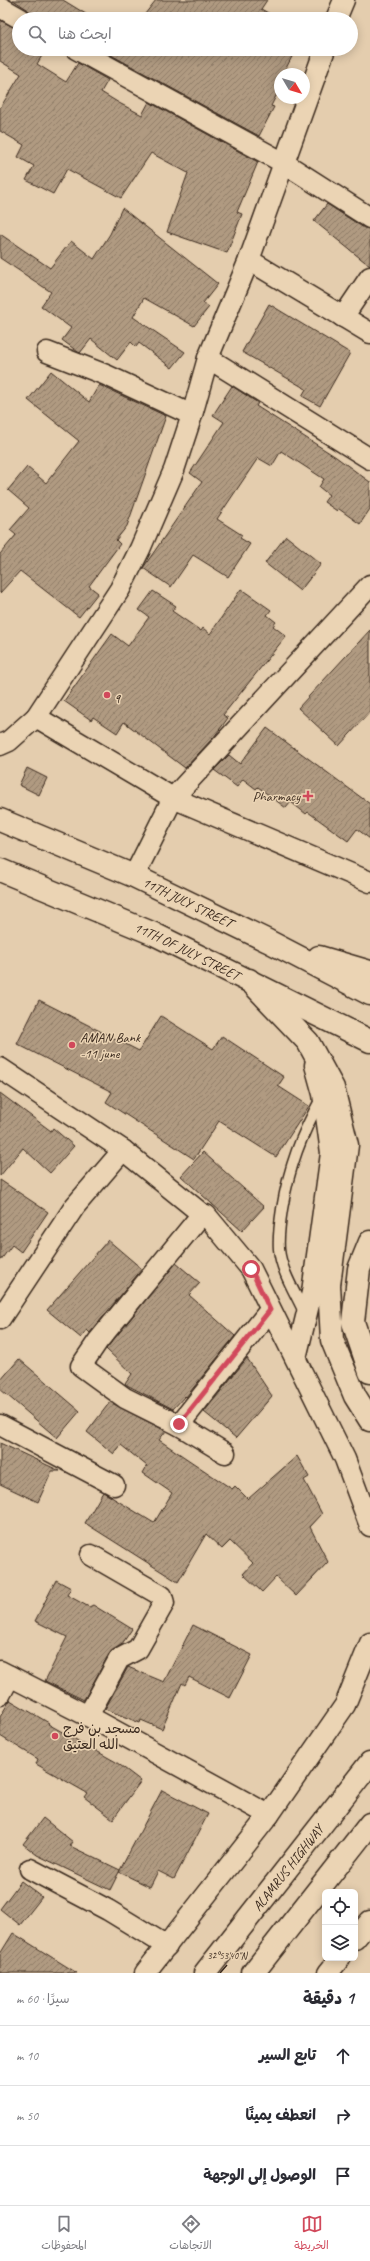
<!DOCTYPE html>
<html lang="ar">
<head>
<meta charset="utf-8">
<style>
  body { margin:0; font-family:Caveat,"Playpen Sans Arabic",sans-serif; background:#f7f7f7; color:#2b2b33; direction:rtl }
  .controls { position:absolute; right:12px; bottom:12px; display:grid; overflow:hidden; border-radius:6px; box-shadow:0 2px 10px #0003 }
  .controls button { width:36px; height:36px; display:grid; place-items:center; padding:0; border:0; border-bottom:1px solid #e1e1e2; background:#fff; color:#2b2b33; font:20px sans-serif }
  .compass { position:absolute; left:274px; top:68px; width:36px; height:36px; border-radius:50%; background:#fff; box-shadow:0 2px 10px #0003; rotate:128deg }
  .stop { position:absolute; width:12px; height:12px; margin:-9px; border:3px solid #d1495b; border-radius:50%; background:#fff }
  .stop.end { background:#d1495b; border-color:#fff; box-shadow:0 1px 4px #0008 }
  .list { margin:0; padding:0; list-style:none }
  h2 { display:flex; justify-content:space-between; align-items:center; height:52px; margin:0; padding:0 16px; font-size:17px }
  h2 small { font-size:13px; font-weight:400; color:#7c7c81 }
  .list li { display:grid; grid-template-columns:26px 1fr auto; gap:12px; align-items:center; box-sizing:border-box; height:60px; padding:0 16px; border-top:1px solid #e1e1e2 }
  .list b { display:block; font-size:15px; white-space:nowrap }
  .list em { font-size:13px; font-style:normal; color:#7c7c81 }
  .icon { flex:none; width:22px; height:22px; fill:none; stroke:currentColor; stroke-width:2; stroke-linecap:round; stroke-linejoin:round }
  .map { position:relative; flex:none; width:370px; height:1973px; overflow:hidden; direction:ltr }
  .search { position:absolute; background:#fff; box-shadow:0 2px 10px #0003; left:12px; right:12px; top:12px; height:44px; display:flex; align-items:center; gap:10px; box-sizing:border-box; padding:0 14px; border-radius:22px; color:#7c7c81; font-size:15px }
  .sheet { height:232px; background:#fff }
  nav { display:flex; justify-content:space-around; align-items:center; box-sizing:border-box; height:56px; border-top:1px solid #e1e1e2; background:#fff; font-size:11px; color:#7c7c81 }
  nav a { display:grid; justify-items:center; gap:2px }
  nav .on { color:#d1495b }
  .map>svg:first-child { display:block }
  .building { fill:url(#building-hatch); stroke:#3b2a1e }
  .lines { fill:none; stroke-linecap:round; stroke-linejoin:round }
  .lane-casing { stroke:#3b2a1e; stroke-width:13 }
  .street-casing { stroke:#3b2a1e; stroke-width:23 }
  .primary-casing { stroke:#3b2a1e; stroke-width:25 }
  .highway-casing { stroke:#3b2a1e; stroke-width:25 }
  .lane { stroke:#ebd4b4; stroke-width:10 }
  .street { stroke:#ebd4b4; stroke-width:20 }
  .primary { stroke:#ebd4b4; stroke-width:22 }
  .highway { stroke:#ebd4b4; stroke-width:22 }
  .route { stroke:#d1495b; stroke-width:5 }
  .ticks { fill:none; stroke:#3b2a1e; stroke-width:1.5 }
  .poi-dot { fill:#d1495b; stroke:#ebd4b4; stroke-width:1.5 }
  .labels { text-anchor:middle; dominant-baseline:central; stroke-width:3; stroke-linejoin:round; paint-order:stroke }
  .poi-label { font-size:14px; fill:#3b2a1e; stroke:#ebd4b4; text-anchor:start }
  .street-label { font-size:14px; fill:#3b2a1e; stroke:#ebd4b4 }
  .ticks-label { font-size:10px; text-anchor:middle; fill:#3b2a1e; stroke:#ebd4b4; stroke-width:3; stroke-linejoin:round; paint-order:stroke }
</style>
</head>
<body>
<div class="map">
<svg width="370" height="1973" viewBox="0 0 370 1973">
  <defs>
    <pattern id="building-hatch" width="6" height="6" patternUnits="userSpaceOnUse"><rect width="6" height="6" fill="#b09a81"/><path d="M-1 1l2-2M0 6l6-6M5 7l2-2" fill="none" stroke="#907e69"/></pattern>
  </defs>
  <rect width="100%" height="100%" fill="#e4cdae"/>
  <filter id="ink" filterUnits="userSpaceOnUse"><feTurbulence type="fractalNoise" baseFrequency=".025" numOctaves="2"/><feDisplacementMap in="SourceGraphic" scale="8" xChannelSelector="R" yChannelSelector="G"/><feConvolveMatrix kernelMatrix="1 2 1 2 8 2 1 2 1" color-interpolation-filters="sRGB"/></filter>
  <g filter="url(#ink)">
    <g class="building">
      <polygon points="13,0 63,0 94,19 32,19 27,9"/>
      <polygon points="156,0 267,0 261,9 279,19 141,19"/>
      <polygon points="0,20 19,30 19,49 46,49 37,64 66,82 78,63 108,80 101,92 119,103 142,115 149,102 258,162 237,212 242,214 227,253 167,232 188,173 151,153 121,198 67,169 53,194 26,180 34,166 18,157 24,145 0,131 0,108 21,74 0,61"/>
      <polygon points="100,49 296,49 283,74 280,74 280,88 271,106 274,107 259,136"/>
      <polygon points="327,204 364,228 370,229 370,266 314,221"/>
      <polygon points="122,208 218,284 203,303 209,307 194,326 144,298 133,317 185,352 172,368 139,343 136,347 131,342 117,360 91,339 80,353 78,352 62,340 71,328 41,306 51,292 0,258 0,234 50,268 71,241 94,259 110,234"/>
      <polygon points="269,304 350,353 320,406 302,396 306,389 242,352"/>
      <polygon points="51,371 89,402 99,385 166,416 127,526 116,540 120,544 89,586 98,593 79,617 20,571 0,593 0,554 16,535 10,530 29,508 8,490 27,467 46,483 79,441 28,400"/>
      <polygon points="232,386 258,403 256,406 336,457 370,482 370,509 360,524 339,509 337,511 324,502 329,495 319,487 324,479 281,451 272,466 258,458 217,519 242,535 240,538 250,544 228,577 193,555 171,587 143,568 202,482 190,473 224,422 213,415"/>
      <polygon points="286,536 321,564 300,591 265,563"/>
      <polygon points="241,589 271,610 267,615 276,622 273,626 286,636 223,715 228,718 214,737 185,768 124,722 117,733 93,717 91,720 64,701 112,634 128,646 149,617 139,610 153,591 176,606 172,611 201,631 203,628 210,634"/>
      <polygon points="370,630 370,712 339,746 298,708"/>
      <polygon points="267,728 370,804 370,839 357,829 348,841 308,812 306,814 291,802 286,808 258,787 256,789 243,779 237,787 214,770 229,755 240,764"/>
      <polygon points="27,768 47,778 39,795 19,785"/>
      <polygon points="39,1000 139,1051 161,1016 213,1049 222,1036 284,1077 278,1086 309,1106 276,1157 219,1121 194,1159 106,1102 112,1092 17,1044"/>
      <polygon points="0,1093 51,1131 53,1128 74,1146 50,1173 23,1148 0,1176"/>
      <polygon points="203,1152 264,1207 242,1231 181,1176"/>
      <polygon points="0,1180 48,1212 21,1252 12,1245 0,1261"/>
      <polygon points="108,1240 142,1269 90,1333 87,1330 81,1338 47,1310"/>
      <polygon points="176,1263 200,1283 189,1295 235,1336 186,1397 185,1396 173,1409 125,1384 132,1374 106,1349"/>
      <polygon points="247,1358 272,1396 236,1438 204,1412"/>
      <polygon points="19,1359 80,1411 57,1438 0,1389 0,1381"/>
      <polygon points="110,1402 166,1431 159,1440 232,1489 235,1486 248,1499 297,1456 309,1477 304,1480 322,1514 310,1527 328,1562 296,1596 276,1577 262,1592 243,1574 253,1563 230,1541 222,1549 206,1534 178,1582 85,1523 103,1492 154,1523 172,1493 143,1473 147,1466 121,1445 114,1454 87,1432"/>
      <polygon points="0,1443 60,1471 52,1471 38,1502 0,1484"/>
      <polygon points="56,1580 71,1588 67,1595 89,1607 93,1605 132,1629 122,1644 109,1654 84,1700 45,1681 67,1637 35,1621"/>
      <polygon points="193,1625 252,1655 230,1698 189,1677 185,1685 182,1683 162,1729 141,1720 140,1723 105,1709 128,1667 164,1682"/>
      <polygon points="10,1700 49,1723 48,1724 116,1762 141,1781 113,1819 84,1797 87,1793 36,1764 38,1759 0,1736 0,1717"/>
      <polygon points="162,1790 208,1814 174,1879 158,1871 150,1887 119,1872"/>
      <polygon points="43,1818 73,1842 70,1846 120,1870 110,1890 37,1855 23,1844"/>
      <polygon points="21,1881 42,1897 20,1925 0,1909"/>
      <polygon points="13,1933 77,1973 0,1973 0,1954"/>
    </g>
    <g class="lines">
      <defs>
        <path id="lane" d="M305,1314c-9,-20 -24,-43 -26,-65 -1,-13 1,-27 3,-40 7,-42 19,-74 40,-112"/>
        <g id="street">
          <polyline points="0,7 21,19"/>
          <polyline points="336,19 344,0"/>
          <polyline points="76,49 284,163 370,218"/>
          <polyline points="249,260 370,333"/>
          <polyline points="343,317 370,277"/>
          <polyline points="47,352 106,375 192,415"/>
          <polyline points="208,358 370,459"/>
          <polyline points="36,717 120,589 140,549 174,470 192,415 208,358 249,260 325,49"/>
          <polyline points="0,745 9,741 36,717 173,798 370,585"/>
          <polyline points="134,876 173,798 370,882"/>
          <polyline points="0,1068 123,1150 202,1214 206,1215 251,1269 345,1459 370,1526"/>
          <polyline points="0,1319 75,1206 123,1150"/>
          <polyline points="296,1358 312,1292 331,1153 323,1094 315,1065"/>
          <polyline points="0,1425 114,1485"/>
          <polyline points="179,1425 125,1398 81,1366 98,1341 202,1214"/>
          <polyline points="225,1453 179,1425 270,1310"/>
          <polyline points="0,1671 88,1716 269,1815"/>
          <polyline points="0,1695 10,1676"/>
          <polyline points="88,1716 119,1659 138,1649 164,1603 162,1596 91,1555"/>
          <polyline points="30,1869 108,1910 167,1946"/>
          <polyline points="355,1939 370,1921"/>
          <polyline points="145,1973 269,1815 345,1705 370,1643"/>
          <polyline points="328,1973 340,1958"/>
        </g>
        <g id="primary">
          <path id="s1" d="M205,1973l165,-210"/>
          <polyline points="253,1973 370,1824"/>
        </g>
        <g id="highway">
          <path id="s2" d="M0,820l134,56 134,65 102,53"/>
          <path id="s3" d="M0,870l154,64 216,107"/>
          <polyline points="319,957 370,972"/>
          <polyline points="249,980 308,1042 333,1088 347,1145 329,1285 332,1340 355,1396 370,1420"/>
          <polyline points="370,1242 359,1269 353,1322 370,1372"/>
        </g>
      </defs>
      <use href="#lane" class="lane-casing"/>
      <use href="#street" class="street-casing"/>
      <use href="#primary" class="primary-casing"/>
      <use href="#highway" class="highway-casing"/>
      <use href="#lane" class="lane"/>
      <use href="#street" class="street"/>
      <use href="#primary" class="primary"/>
      <use href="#highway" class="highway"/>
    </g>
  </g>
  <g class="lines" filter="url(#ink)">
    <polyline class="route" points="179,1424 270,1310 251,1269"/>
  </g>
  <path class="ticks" d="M220,1973l7,-8"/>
  <g class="poi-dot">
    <circle cx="107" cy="695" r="4"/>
    <path d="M306 790h4v4h4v4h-4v4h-4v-4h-4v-4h4z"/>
    <circle cx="72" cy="1045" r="4"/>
    <circle cx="55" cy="1736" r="4"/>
  </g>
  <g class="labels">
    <g class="poi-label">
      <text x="115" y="695">q</text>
      <text x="300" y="796" text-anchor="end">Pharmacy</text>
      <text x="80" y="1037">AMAN Bank<tspan x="80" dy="16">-11 june</tspan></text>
      <text x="63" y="1728">مسجد بن فرج<tspan x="63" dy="16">الله العتيق</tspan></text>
    </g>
    <g class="street-label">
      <text stroke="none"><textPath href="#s2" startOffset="205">11TH JULY STREET</textPath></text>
      <text stroke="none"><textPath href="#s3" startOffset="204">11TH OF JULY STREET</textPath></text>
      <text stroke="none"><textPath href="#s1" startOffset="134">ALAMRUS HIGHWAY</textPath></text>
    </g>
  </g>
  <g class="ticks-label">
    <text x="227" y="1959">32°53'40"N</text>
  </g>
</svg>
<div class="controls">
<button><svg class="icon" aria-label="locate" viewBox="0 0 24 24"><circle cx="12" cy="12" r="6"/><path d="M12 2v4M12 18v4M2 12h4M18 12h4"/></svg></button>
<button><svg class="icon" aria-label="layers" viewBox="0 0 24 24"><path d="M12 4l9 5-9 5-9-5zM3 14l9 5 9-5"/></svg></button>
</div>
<svg class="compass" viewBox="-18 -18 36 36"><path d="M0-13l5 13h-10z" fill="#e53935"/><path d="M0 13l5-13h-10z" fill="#7c7c81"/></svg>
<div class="stop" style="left:251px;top:1269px"></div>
<div class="stop end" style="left:179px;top:1424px"></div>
<div class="search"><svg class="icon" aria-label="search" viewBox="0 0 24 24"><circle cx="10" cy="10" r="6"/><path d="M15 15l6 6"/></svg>ابحث هنا</div>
</div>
<section class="sheet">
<h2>1 دقيقة<small>سيرًا · 60 m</small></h2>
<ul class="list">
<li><svg class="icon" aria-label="ahead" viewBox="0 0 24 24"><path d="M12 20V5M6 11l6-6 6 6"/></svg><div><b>تابع السير</b></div><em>10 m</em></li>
<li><svg class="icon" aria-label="right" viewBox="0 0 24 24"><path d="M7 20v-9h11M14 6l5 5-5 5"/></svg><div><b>انعطف يمينًا</b></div><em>50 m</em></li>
<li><svg class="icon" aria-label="arrive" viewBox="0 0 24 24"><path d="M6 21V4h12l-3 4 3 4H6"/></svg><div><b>الوصول إلى الوجهة</b></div></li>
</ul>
</section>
<nav>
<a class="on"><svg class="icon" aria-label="map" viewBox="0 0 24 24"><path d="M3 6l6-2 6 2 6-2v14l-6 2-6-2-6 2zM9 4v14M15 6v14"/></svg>الخريطة</a>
<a><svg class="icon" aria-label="directions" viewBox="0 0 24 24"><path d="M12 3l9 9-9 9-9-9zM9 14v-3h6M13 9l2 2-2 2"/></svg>الاتجاهات</a>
<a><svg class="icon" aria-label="saved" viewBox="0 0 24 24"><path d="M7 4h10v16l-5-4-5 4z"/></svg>المحفوظات</a>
</nav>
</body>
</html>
